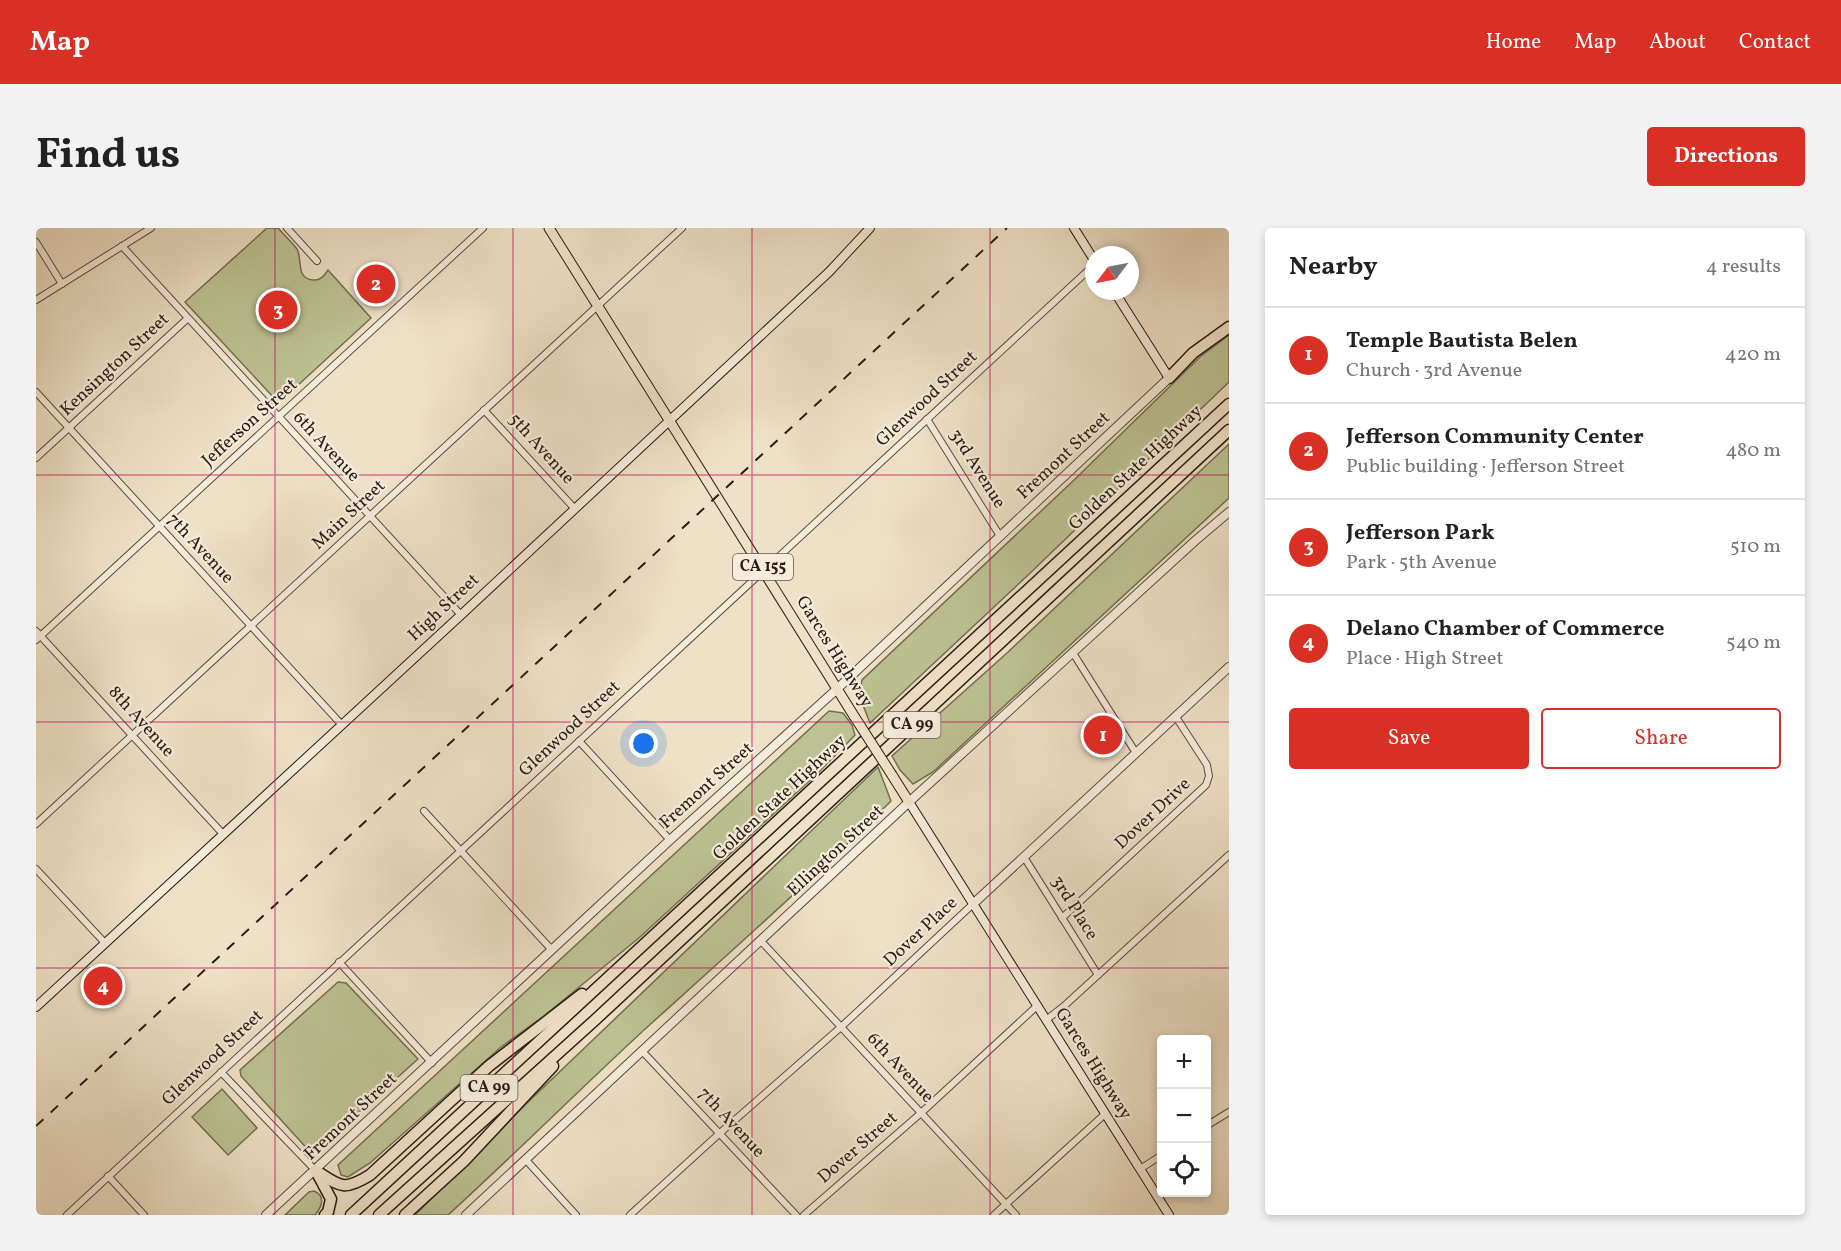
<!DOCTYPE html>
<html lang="en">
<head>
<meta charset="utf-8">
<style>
  body { margin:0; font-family:Vollkorn,serif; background:#f2f2f2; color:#222 }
  .controls { position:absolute; right:18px; bottom:18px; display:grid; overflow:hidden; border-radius:6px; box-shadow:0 3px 9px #0003 }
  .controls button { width:54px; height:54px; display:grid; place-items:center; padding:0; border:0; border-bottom:2px solid #e0e0e0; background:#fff; color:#222; font:30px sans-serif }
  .compass { position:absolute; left:1049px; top:18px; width:54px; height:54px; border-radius:50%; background:#fff; box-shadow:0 3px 9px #0003; rotate:238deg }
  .you { position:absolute; left:608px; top:516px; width:21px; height:21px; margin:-15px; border:4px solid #fff; border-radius:50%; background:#1a73e8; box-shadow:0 0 0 9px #1a73e833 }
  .badge { display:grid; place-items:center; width:39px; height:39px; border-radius:50%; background:#d93025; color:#fff; font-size:20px; font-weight:700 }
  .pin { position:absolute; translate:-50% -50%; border:3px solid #fff; box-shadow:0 2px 6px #0006 }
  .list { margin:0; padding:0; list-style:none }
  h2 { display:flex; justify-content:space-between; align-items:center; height:78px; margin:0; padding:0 24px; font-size:26px }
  h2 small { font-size:20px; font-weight:400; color:#767676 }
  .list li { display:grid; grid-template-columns:39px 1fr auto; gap:18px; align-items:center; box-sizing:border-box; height:96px; padding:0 24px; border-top:2px solid #e0e0e0 }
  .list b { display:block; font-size:22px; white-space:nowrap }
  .list p { margin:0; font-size:20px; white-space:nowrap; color:#767676 }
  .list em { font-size:20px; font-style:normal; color:#767676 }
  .actions { display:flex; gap:12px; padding:18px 24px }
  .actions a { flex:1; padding:14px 0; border:2px solid #d93025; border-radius:6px; text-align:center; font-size:21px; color:#d93025 }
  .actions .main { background:#d93025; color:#fff }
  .icon { flex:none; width:33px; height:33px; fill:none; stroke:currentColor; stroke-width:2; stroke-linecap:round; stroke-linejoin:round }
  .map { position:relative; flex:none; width:1193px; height:987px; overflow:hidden; border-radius:6px }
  header { display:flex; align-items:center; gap:36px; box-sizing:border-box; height:84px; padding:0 30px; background:#d93025; color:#fff }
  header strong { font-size:28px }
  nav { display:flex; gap:33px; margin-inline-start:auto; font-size:21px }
  .intro { display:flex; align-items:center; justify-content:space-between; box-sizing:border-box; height:144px; padding:0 36px }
  h1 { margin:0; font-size:42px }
  .button { padding:15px 27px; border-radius:6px; background:#d93025; color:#fff; font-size:21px; font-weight:700 }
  main { display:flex; gap:36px; padding:0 36px }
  aside { flex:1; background:#fff; border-radius:6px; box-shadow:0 3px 9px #0003 }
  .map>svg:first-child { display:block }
  .green { fill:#bcc293; stroke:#736e52; stroke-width:1.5 }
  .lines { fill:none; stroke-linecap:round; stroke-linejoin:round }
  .minor-casing { stroke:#5b4c3f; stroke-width:8 }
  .tertiary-casing { stroke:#5b4c3f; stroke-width:10 }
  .secondary-casing { stroke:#2a1a12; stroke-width:10 }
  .primary-casing { stroke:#2a1a12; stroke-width:11 }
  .motorway-casing { stroke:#2a1a12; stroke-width:13 }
  .minor { stroke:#f5ecdb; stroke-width:6 }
  .tertiary { stroke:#f5ecdb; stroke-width:8 }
  .secondary { stroke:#f5ecdb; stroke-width:8 }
  .primary { stroke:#efe1c7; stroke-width:9 }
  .motorway { stroke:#efe1c7; stroke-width:10 }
  .rail { stroke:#2a1a12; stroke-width:2; stroke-dasharray:10 10; stroke-linecap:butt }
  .primary-bridge-casing { stroke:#2a1a12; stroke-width:11; stroke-linecap:butt }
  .primary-bridge { stroke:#efe1c7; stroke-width:9 }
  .grid { fill:none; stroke:#c2185b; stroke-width:1.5; stroke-opacity:0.55 }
  .labels { text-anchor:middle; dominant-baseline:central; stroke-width:4.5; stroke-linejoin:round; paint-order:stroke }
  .shield { fill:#f5ecdb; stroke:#67594e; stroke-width:1.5 }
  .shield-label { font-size:16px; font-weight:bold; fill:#2a1a12 }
  .street-label { font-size:18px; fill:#2a1a12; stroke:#f5ecdb }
</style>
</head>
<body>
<header>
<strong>Map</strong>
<nav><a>Home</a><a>Map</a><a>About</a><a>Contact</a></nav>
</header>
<div class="intro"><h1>Find us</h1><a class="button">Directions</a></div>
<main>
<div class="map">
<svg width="1193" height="987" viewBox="0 0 1193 987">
  <rect width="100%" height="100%" fill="#efe1c7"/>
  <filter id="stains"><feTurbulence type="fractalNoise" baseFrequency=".00333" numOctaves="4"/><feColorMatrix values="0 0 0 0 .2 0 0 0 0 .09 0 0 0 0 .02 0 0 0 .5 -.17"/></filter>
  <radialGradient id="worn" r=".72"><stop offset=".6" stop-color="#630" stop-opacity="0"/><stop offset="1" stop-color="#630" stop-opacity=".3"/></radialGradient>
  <g class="green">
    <path d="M231,0h11c6,7 14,14 19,21 6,11 -2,29 16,31 7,1 11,-4 15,-10l43,48 -88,81 -4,2 -4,-2 -90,-97z"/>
    <polygon points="1193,107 1193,154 991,348 834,495 823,467 826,452 1037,253 1165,128"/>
    <polygon points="1193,216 1193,270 897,544 877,556 864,542 856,528 971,425"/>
    <polygon points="793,483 807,485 816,497 819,507 782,545 604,709 508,788 465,819 334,935 312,949 305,947 302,937"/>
    <path d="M842,539l13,34c-79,79 -164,154 -247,229 -66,61 -130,125 -196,185h-33l112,-112z"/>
    <polygon points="302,754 310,755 382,831 276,926 205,848 204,842"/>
    <polygon points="186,861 221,900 192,927 156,889"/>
    <path d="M278,963c12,5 8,16 1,24h-30l24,-23z"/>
  </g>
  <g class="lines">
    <defs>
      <g id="minor">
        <polyline points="251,0 281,33"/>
        <polyline points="0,14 26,56"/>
        <polyline points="86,18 425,387"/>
        <polyline points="0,72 115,0"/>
        <polyline points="0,164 306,497"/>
        <polyline points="448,182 539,281"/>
        <polyline points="891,191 964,308"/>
        <polyline points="0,230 151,91"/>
        <polyline points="0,403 187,606"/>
        <polyline points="0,412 447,0"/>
        <polyline points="1037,425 1100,525"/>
        <polyline points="543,513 634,612"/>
        <polyline points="388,583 515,721"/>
        <polyline points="0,596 646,0"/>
        <polyline points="988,629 1062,747"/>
        <polyline points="0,641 69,715"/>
        <polyline points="1026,690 1170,557 1173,548 1171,537 1140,489"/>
        <polyline points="725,713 980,987"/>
        <polyline points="303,734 396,835"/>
        <polyline points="1010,792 1027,779 1193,627"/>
        <polyline points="607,824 760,987"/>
        <polyline points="185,844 279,942"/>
        <polyline points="1170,898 1193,884"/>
        <polyline points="490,932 540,987"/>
        <polyline points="1104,941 1126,927"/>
        <polyline points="72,948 108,987"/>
        <polyline points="31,987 1058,37"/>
        <polyline points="594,987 684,905 805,799 937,676"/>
        <polyline points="768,987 885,885 1001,778"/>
        <polyline points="958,987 1069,886"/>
      </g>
      <g id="tertiary">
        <polyline points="937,676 1193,439"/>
        <polyline points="230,987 634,612 801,461 1133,150"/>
        <polyline points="430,987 873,574 1160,312 1193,284"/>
      </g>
      <g id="secondary">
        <polyline points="1038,0 1058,32"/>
        <polyline points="1078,63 1133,150"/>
        <polyline points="873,574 1133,987"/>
        <polyline points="0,779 425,387 793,44 834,0"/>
      </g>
      <g id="primary">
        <polyline points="513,0 818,488"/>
        <polyline points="856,547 873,574"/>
      </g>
      <g id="motorway">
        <polyline points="1133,150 1157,125 1193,99"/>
        <path d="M279,942c25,16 28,22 55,5l119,-109 93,-72"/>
        <polyline points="281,945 295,971 292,984 289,987"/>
        <polyline points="315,987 1193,176"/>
        <polyline points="343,987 559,792 1193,202"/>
        <polyline points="369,987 428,933 517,838"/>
      </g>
    </defs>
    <use href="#minor" class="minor-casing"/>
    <use href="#tertiary" class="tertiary-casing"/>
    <use href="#secondary" class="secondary-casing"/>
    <use href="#primary" class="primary-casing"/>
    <use href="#motorway" class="motorway-casing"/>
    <use href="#minor" class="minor"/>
    <use href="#tertiary" class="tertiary"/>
    <use href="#secondary" class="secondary"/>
    <use href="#primary" class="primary"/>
    <use href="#motorway" class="motorway"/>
    <polyline class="rail" points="0,898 971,0"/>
    <defs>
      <polyline id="primary-bridge" points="818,488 856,547"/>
    </defs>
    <use href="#primary-bridge" class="primary-bridge-casing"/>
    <use href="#primary-bridge" class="primary-bridge"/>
  </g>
  <path class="grid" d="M239,0v987M477,0v987M716,0v987M954,0v987M0,247h1193M0,494h1193M0,740h1193"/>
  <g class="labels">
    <g class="shield">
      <rect x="697" y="326" width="60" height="26" rx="4.5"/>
      <rect x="847.5" y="484" width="57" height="26" rx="4.5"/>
      <rect x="424.5" y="847" width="57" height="26" rx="4.5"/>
    </g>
    <g class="shield-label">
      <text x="727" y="339">CA 155</text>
      <text x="876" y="497">CA 99</text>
      <text x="453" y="860">CA 99</text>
    </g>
    <g class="street-label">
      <text transform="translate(79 137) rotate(-43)">Kensington Street</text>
      <text transform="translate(891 171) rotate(-43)">Glenwood Street</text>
      <text transform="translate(214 195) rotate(-42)">Jefferson Street</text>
      <text transform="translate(290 219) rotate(47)">6th Avenue</text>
      <text transform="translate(505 221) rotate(48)">5th Avenue</text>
      <text transform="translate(1028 228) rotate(-43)">Fremont Street</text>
      <text transform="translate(1100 240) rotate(-43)">Golden State Highway</text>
      <text transform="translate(941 241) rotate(58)">3rd Avenue</text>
      <text transform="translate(313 287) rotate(-43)">Main Street</text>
      <text transform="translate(164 321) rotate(47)">7th Avenue</text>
      <text transform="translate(408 380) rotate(-43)">High Street</text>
      <text transform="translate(798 424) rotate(58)">Garces Highway</text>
      <text transform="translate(105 494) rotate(48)">8th Avenue</text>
      <text transform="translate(534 501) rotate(-43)">Glenwood Street</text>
      <text transform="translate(671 558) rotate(-42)">Fremont Street</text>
      <text transform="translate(744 570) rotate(-43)">Golden State Highway</text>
      <text transform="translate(1117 586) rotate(-43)">Dover Drive</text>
      <text transform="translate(800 623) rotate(-43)">Ellington Street</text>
      <text transform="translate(1038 680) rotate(58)">3rd Place</text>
      <text transform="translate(885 704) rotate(-43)">Dover Place</text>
      <text transform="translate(177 830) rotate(-43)">Glenwood Street</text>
      <text transform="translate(1057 836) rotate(58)">Garces Highway</text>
      <text transform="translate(864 840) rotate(47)">6th Avenue</text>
      <text transform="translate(315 889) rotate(-43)">Fremont Street</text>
      <text transform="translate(695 895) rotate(47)">7th Avenue</text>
      <text transform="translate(822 920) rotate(-41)">Dover Street</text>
    </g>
  </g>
  <rect width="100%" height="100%" filter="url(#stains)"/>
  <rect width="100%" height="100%" fill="url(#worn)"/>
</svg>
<div class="controls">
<button>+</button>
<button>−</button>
<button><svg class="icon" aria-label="locate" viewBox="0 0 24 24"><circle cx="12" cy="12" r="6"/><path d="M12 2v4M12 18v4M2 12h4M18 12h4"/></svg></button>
</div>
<svg class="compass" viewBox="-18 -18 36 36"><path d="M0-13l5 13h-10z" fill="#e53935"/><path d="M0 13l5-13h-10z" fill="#767676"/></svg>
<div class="you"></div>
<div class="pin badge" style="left:1067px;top:507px">1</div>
<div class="pin badge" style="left:340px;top:56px">2</div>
<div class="pin badge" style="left:242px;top:82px">3</div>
<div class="pin badge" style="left:67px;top:758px">4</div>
</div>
<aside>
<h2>Nearby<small>4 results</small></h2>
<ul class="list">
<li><span class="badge">1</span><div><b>Temple Bautista Belen</b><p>Church · 3rd Avenue</p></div><em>420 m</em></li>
<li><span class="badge">2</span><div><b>Jefferson Community Center</b><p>Public building · Jefferson Street</p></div><em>480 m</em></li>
<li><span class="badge">3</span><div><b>Jefferson Park</b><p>Park · 5th Avenue</p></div><em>510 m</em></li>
<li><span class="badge">4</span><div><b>Delano Chamber of Commerce</b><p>Place · High Street</p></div><em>540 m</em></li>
</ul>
<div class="actions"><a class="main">Save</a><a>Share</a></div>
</aside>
</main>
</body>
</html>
